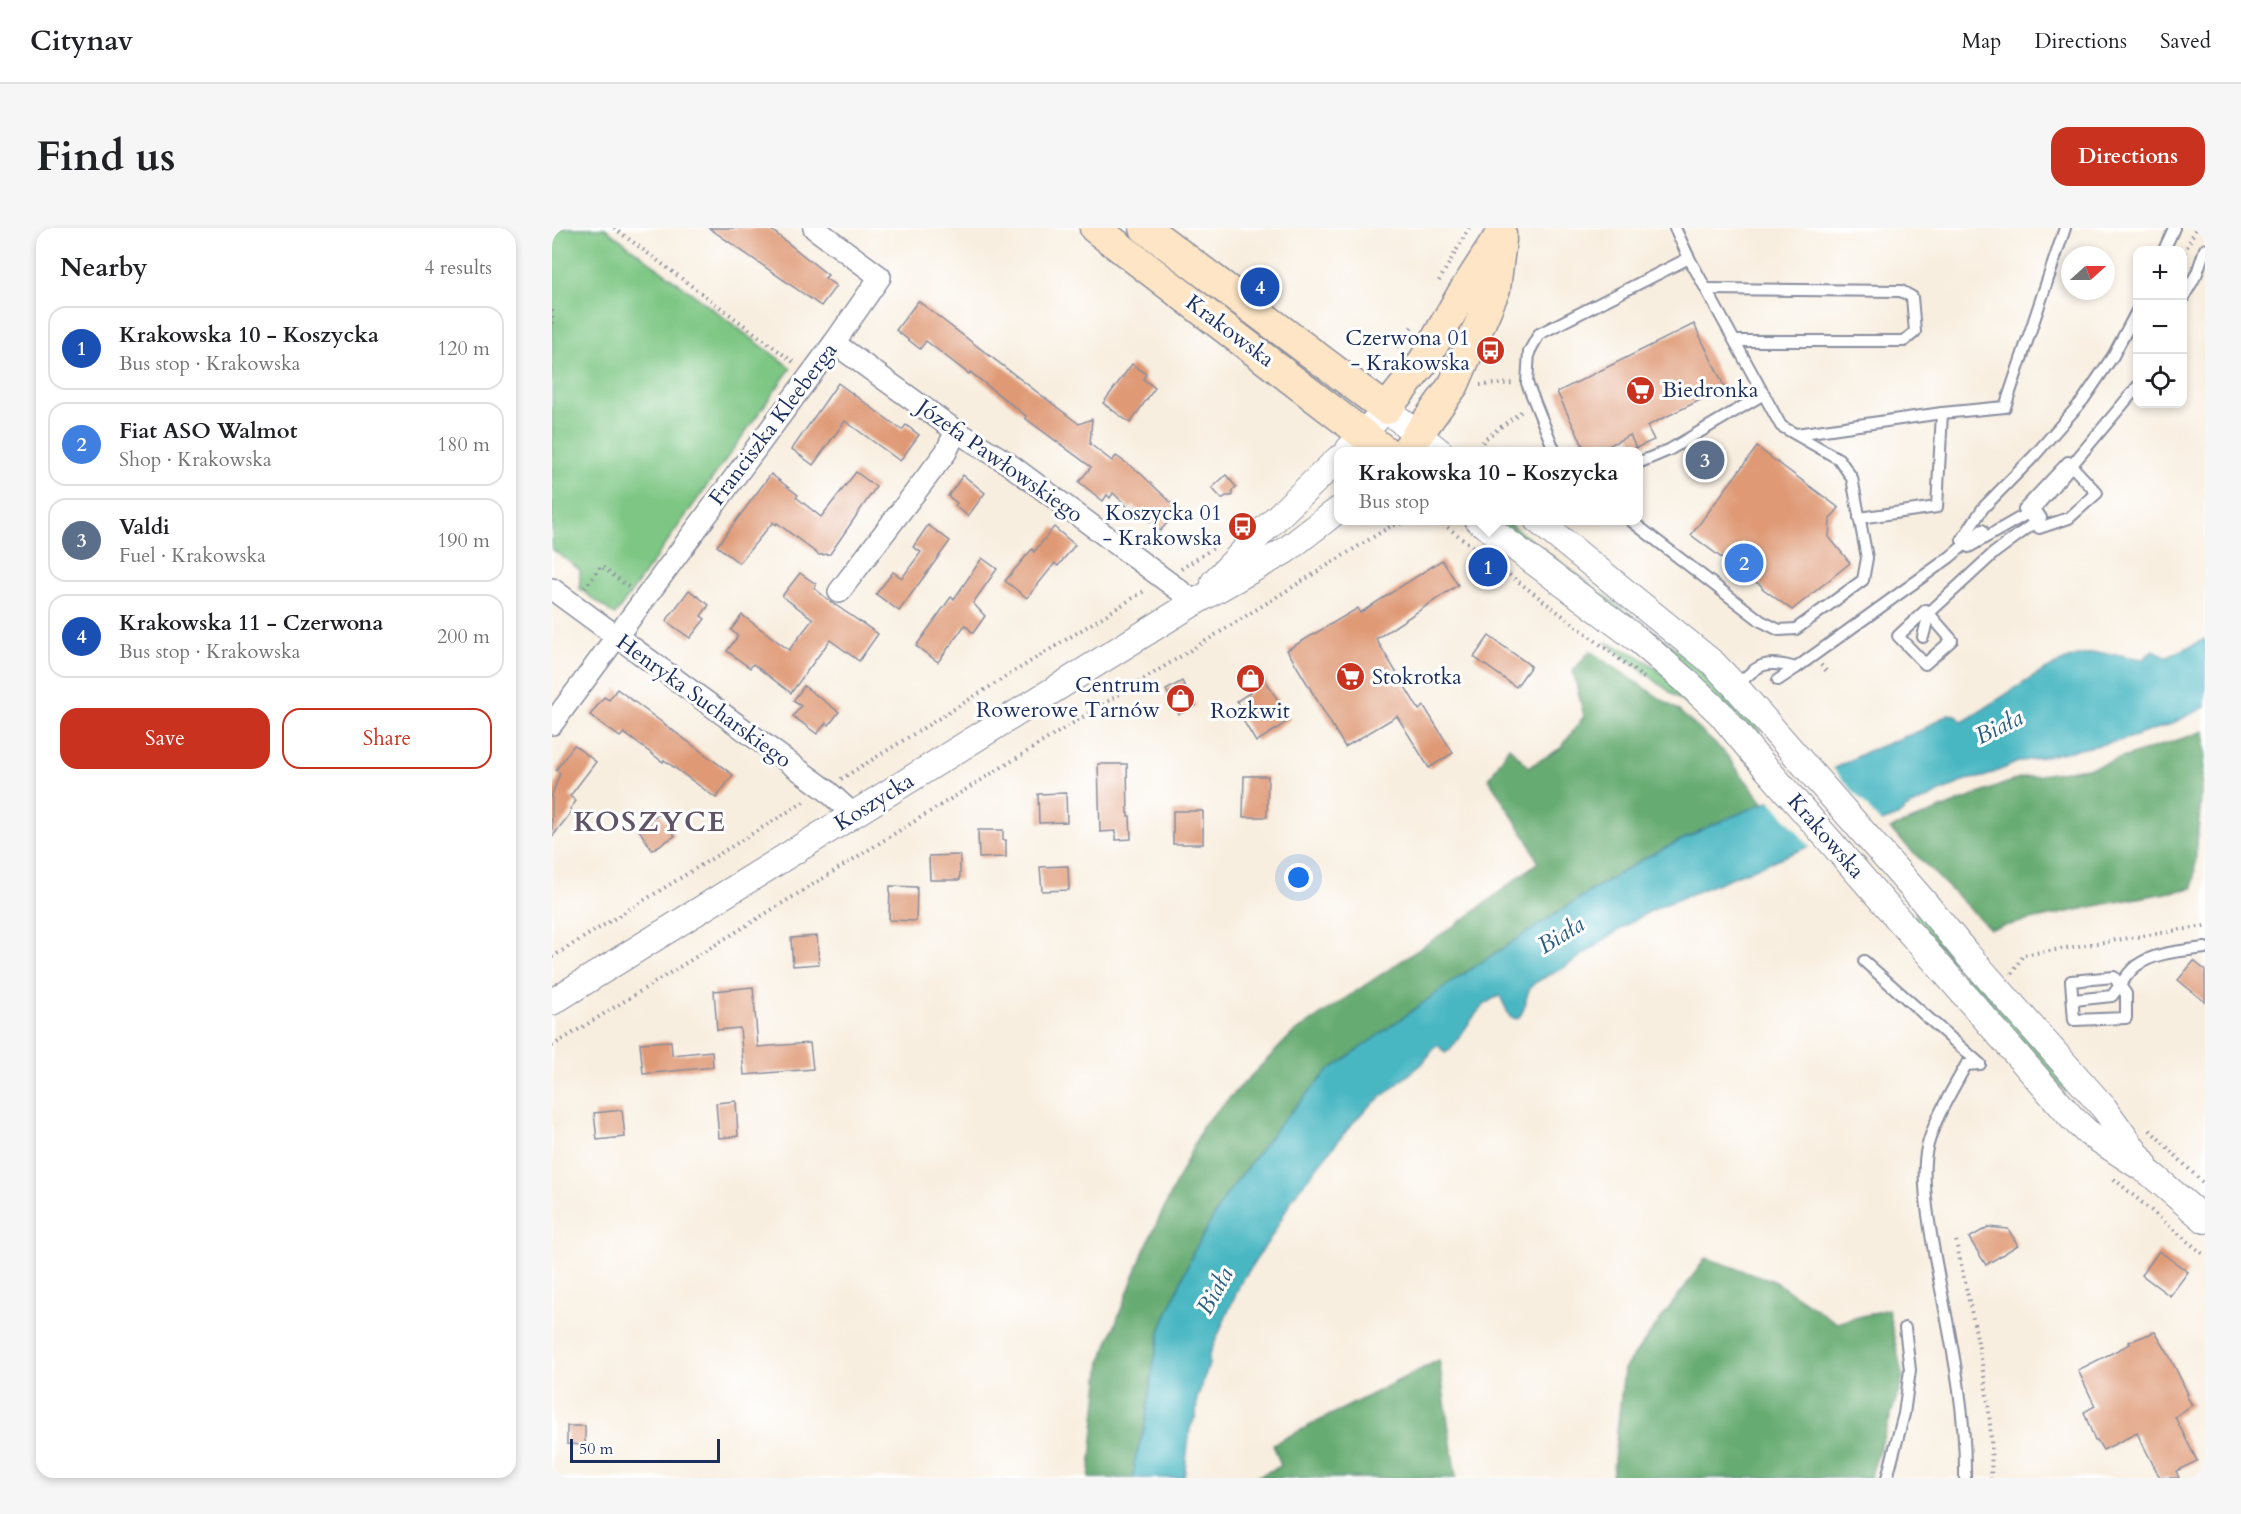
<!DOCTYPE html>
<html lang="en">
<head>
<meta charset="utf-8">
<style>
  body { margin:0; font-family:Cardo,serif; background:#f6f6f6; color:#202124 }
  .controls { position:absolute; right:18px; top:18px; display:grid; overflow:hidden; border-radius:12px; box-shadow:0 3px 9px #0003 }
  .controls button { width:54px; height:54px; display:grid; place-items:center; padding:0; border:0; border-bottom:2px solid #e0e0e0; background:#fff; color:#202124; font:30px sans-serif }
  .compass { position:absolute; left:1509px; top:18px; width:54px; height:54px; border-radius:50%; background:#fff; box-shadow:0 3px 9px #0003; rotate:69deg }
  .scale { position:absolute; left:18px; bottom:15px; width:150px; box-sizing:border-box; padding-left:6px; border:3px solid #1b2f5e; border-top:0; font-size:16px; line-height:21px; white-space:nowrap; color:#1b2f5e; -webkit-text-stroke:4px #fff; paint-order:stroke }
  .you { position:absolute; left:747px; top:650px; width:21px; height:21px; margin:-15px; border:4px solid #fff; border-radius:50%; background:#1a73e8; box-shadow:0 0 0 9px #1a73e833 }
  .badge { display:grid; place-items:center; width:39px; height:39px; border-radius:50%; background:#c8321e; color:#fff; font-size:20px; font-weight:700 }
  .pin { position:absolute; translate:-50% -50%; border:3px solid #fff; box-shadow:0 2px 6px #0006 }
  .popup { position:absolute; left:782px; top:219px; width:309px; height:78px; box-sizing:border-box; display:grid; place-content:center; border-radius:12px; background:#fff; filter:drop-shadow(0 2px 4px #0005); font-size:20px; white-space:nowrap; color:#757577 }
  .popup b { font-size:22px; color:#202124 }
  .popup::after { content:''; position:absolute; left:50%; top:100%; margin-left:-12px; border:12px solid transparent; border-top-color:#fff }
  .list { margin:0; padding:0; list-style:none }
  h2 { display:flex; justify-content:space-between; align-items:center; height:78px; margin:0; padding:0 24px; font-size:26px }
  h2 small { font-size:20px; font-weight:400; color:#757577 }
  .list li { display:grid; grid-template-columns:39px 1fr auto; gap:18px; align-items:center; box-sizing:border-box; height:84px; margin:0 12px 12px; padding:0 12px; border:2px solid #e0e0e0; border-radius:18px }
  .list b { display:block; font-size:22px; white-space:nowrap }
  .list p { margin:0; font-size:20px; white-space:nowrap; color:#757577 }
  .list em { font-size:20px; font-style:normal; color:#757577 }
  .actions { display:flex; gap:12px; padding:18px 24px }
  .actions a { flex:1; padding:14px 0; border:2px solid #c8321e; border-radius:18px; text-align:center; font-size:21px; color:#c8321e }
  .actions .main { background:#c8321e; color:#fff }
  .icon { flex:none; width:33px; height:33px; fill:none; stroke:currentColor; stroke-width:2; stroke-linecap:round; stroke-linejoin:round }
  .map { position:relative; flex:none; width:1653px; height:1250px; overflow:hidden; border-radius:18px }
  header { display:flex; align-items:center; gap:36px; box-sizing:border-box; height:84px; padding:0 30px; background:#fff; border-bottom:2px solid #e0e0e0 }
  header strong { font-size:28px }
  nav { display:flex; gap:33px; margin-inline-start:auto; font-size:21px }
  .intro { display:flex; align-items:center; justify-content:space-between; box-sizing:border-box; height:144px; padding:0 36px }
  h1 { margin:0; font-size:42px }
  .button { padding:15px 27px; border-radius:18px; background:#c8321e; color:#fff; font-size:21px; font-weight:700 }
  main { display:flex; gap:36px; padding:0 36px }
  aside { flex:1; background:#fff; border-radius:18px; box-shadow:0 3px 9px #0003 }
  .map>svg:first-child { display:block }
  .green { fill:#7dc683; stroke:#4c7a70; stroke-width:1.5 }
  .forest { fill:#66ab71; stroke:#406d68; stroke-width:1.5 }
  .water { fill:#49b7c2; stroke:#327390; stroke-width:1.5 }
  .pier { fill:#f8eedf }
  .building { fill:#df9975 }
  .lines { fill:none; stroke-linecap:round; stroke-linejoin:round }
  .service-casing { stroke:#8a8e9e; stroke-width:14 }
  .minor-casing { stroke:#8a8e9e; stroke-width:24 }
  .tertiary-casing { stroke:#8a8e9e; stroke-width:28 }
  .secondary-casing { stroke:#8a8e9e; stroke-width:33 }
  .path { stroke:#8a8e9e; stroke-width:4; stroke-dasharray:1.5 4.5; stroke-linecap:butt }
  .service { stroke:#fff; stroke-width:10 }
  .minor { stroke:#fff; stroke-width:21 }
  .tertiary { stroke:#fff; stroke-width:26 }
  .secondary { stroke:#fde5c5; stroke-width:30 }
  .labels { text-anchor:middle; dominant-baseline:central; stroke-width:6; stroke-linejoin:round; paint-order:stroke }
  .street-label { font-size:22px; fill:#1b2f5e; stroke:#fff }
  .poi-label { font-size:22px; fill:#1b2f5e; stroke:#fff; text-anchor:end }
  .water-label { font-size:24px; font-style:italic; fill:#2b5f81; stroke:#fff }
  .district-label { font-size:28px; font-weight:bold; letter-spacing:1.5px; fill:#605466; stroke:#fff }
</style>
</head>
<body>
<header>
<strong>Citynav</strong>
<nav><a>Map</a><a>Directions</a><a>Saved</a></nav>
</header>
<div class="intro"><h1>Find us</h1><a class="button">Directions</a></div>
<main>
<aside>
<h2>Nearby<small>4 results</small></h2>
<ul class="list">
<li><span class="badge" style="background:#1a4fb4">1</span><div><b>Krakowska 10 - Koszycka</b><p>Bus stop · Krakowska</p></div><em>120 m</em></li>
<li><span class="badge" style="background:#3f7fe0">2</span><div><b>Fiat ASO Walmot</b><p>Shop · Krakowska</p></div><em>180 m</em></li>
<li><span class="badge" style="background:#5c6f8a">3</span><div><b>Valdi</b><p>Fuel · Krakowska</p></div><em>190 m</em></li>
<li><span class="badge" style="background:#1a4fb4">4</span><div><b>Krakowska 11 - Czerwona</b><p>Bus stop · Krakowska</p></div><em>200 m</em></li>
</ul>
<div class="actions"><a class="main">Save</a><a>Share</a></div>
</aside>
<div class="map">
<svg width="1653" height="1250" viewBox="0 0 1653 1250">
  <rect width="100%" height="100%" fill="#fff"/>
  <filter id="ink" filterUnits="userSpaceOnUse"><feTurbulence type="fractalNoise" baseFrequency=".0167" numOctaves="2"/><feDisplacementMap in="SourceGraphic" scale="12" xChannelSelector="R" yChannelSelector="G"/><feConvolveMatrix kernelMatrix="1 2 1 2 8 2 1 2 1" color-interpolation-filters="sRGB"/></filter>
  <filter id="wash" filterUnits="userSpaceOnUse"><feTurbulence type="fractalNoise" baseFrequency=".008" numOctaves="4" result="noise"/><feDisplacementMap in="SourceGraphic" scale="24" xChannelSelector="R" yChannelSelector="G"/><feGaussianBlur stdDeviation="1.35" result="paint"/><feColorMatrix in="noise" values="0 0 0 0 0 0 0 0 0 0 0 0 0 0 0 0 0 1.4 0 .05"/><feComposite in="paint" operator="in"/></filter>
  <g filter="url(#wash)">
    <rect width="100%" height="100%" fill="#f8eedf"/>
    <g class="green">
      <polygon points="0,0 53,0 239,140 63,387 28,361 28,342 0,321"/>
      <polygon points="941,293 953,293 1148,439 1209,503 1204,509"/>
      <path d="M1053,414c10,4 21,8 31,13 27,15 49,41 71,62l-2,2z"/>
      <polygon points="1367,684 1518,860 1513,864 1361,689"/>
    </g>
    <g class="forest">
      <polygon points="1038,423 1127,483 1172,524 1212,576 1160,597 1095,629 1042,661 910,747 775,845 726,898 673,969 641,1025 609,1101 601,1138 593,1198 583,1231 581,1250 537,1250 549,1133 593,1020 652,896 740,806 918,687 986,634 976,613 937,551 957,519 977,539 1009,520 1032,488 1021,443"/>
      <polygon points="1653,503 1653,527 1641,660 1553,676 1438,701 1338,601 1467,550 1542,539"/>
      <polygon points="1154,1030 1222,1053 1285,1095 1336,1081 1351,1151 1318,1250 1060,1250 1072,1141"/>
      <polygon points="887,1132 904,1250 702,1250 729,1238 721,1216"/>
    </g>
    <path class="water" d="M1653,411v68l-34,17 -48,16 -105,22 -34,15 -18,3 -59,28 -11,9 -91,31 -146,59c-32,15 -61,38 -91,58 -10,7 -23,11 -33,18 -12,8 -6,26 -18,36l-7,-2 -10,-21c-21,5 -37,38 -50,54l-5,3 -6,-7h-3l-14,18 -58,47 -13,14 -58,72 -20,37 -33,50 -31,72v8l-12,35 -1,17 -6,12 -6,50h-51l2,-19 10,-33 8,-60 8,-37 32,-76 32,-56 53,-71 49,-54 135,-97 132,-86 53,-32 65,-32 74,-31 80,-42 56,-22 26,-16 8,1 6,7c38,-20 93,-69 136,-69 15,0 31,4 46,6l9,-9 15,7z"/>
    <polygon class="pier" points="1280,539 1331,597 1260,621 1216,570"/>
    <g id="blocks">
      <g class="building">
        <polygon points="157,0 217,0 276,47 273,50 284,58 269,78"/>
        <polygon points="366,73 527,196 540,191 538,216 560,233 564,228 586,243 627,282 608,303 581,278 578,281 561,265 558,270 555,267 551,273 527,254 539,239 473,190 474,188 418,144 417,146 374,113 368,121 344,102"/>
        <polygon points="1142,96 1173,160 1095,198 1102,212 1084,220 1078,207 1044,224 1034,224 1005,164"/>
        <polygon points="580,136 594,146 591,151 603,160 578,195 551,175"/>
        <polygon points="286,155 350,202 354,197 367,207 348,233 293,193 261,237 240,221"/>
        <polygon points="1205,219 1287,280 1278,291 1277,309 1298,335 1240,382 1210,360 1209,357 1198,351 1139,307"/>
        <polygon points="304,244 324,259 278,326 267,327 225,295 224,297 221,294 187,335 165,318 219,246 246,267 244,269 269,289"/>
        <polygon points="411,247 433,265 416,288 403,278 405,275 396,268"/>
        <polygon points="674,247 684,259 680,263 680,268 674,268 670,271 660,260"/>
        <polygon points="376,297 398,313 347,383 324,366 341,344 350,350 369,324 361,319"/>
        <polygon points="502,299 523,317 506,338 503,335 475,370 453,353 480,321 482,324"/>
        <polygon points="430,330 445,341 421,375 433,388 421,405 413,397 386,434 364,418 399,369 402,371"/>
        <polygon points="890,332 906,357 824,411 867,482 872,478 901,525 877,540 845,488 793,519 735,422 806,380 808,385"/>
        <polygon points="248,345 264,356 262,360 279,374 326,406 307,433 278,412 239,465 201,436 198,440 175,423 186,408 179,402 190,387 237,422 261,391 230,368"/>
        <polygon points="137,362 157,377 149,388 153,391 138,410 114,393"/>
        <polygon points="937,408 979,438 964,459 922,429"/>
        <polygon points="707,442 738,492 704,514 689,489 694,486 685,473 699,464 691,451"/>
        <polygon points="630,453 644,478 627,486 614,462"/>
        <polygon points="252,458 287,484 277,497 274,495 265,506 241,488 249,478 241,473"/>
        <polygon points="65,461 181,547 164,570 112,532 111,534 72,505 68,509 38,487 52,469 57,472"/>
        <polygon points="22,517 44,534 18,568 24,573 18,581 20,583 0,609 0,567 8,545 4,542"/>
        <polygon points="546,536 575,536 576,588 578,588 579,611 564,612 564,603 548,604"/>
        <polygon points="692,548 716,548 715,589 691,589"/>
        <polygon points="514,565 515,594 487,595 486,566"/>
        <rect x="621" y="583" width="30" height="33"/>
        <polygon points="108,585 123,608 100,622 85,599"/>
        <polygon points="426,602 451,602 451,612 454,612 454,629 427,630"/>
        <polygon points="408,627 408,652 378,652 377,628"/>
        <polygon points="516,638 517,662 490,663 488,639"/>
        <polygon points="338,658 365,659 364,693 337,692"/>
        <polygon points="265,708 267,736 241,738 239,710"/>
        <polygon points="1642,733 1653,742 1653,774 1626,752"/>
        <polygon points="201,759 206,819 258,815 261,841 192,847 188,800 165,802 162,763"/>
        <polygon points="119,813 120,827 160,823 161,839 91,846 88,815"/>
        <polygon points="184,873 186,908 167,910 164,875"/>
        <polygon points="70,882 73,909 45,912 42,885"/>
        <polygon points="1436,999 1456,1001 1466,1017 1434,1037 1417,1010"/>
        <polygon points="1607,1023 1636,1044 1618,1068 1590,1047"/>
        <polygon points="1603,1104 1617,1127 1636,1166 1634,1167 1640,1177 1623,1189 1645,1233 1624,1243 1627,1250 1608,1250 1585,1205 1551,1222 1545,1212 1543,1213 1532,1184 1543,1178 1526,1142 1578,1116 1577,1114"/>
        <polygon points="15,1198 33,1198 33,1217 15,1216"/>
      </g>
    </g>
  </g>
  <g filter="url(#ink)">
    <use href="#blocks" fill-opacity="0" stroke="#8a8e9e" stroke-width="1.5"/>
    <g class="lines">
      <defs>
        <g id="service">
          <polyline points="1612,22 1622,0"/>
          <polyline points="1155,61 1349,63 1360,69 1363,104 1352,113 1183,113"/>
          <polyline points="1630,72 1645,45 1653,21"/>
          <polyline points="1586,81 1561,128 1531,172 1482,228 1431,280 1410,312 1417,319 1483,281 1586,158"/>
          <polyline points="1390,185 1453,179 1513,0"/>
          <polyline points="1244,206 1390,185 1385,279 1307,290"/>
          <polyline points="1003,224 975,155 977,124 987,106 1137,30"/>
          <polygon points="1516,234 1545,265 1517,290 1487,300 1472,281"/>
          <polyline points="1086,235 1117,222 1212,166"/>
          <polyline points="1078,292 1209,393 1227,402 1244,401 1311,352 1315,330 1300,250 1287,231 1229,198 1137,30 1123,0"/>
          <polygon points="1374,382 1400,412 1373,436 1346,408"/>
          <polyline points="1371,409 1377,385 1442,325 1489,290 1483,281"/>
          <polyline points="1226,452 1244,440"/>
          <path d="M1184,459c22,-23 29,-28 60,-19l154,-111 32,-27"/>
          <polyline points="1312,733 1428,836"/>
          <polygon points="1562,749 1574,766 1574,790 1522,792 1519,753"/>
          <path d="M1522,772l38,-4c7,-9 15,-23 24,-30 19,-14 46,-15 69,-18"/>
          <polyline points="1335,1250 1352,1186 1358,1142 1353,1100"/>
          <path d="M1413,1250c1,-69 -13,-132 -26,-199 -6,-34 -20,-98 -12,-131 7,-29 25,-57 39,-83l14,-1"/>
        </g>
        <g id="minor">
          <polyline points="282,115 404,203 454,234 643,374"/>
          <polyline points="0,361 273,561 302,587"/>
          <polyline points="287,364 394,224 404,203"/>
          <polyline points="0,496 282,115 328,49 262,0"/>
        </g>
        <g id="tertiary">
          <polyline points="797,221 834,181 888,224"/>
          <polyline points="926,292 1085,411 1134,453 1168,485 1201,525 1520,890 1535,904 1599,946 1653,992"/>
          <polyline points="985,292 1161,435 1184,459 1368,669 1415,726 1552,880 1592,936"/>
          <polyline points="662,354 715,299 786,231"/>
          <polyline points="0,774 643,374 733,323 786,282"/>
        </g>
        <g id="secondary">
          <polyline points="543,0 834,224"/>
          <polyline points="593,0 834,181 870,136 909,68 949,6"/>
          <polyline points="853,224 902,156 943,61 949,12"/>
        </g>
      </defs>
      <use href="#service" class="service-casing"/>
      <use href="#minor" class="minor-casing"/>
      <use href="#tertiary" class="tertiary-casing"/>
      <use href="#secondary" class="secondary-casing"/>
      <g class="path">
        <polyline points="62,0 244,136"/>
        <polyline points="1630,30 1644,0"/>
        <polyline points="887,53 917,0"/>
        <polyline points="0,82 0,98"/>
        <polyline points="844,119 862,96"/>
        <polyline points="928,157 963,155"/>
        <polyline points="929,224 926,220 933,211 970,183"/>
        <polyline points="886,292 1092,450"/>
        <polyline points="629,341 663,319"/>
        <polyline points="33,360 49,338 77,359"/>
        <polyline points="1269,437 1276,445"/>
        <polyline points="289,551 594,362"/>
        <polyline points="0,729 255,572"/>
        <polyline points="1460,746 1471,727 1653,698"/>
        <polyline points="0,818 839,298 862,292"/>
        <polyline points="1598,902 1653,957"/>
        <polyline points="1562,951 1653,1028"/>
        <path d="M1404,1013c16,78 39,157 35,237"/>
      </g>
      <use href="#service" class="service"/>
      <use href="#minor" class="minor"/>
      <use href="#tertiary" class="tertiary"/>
      <use href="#secondary" class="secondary"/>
    </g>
  </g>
  <defs>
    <symbol id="bus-disc" viewBox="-11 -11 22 22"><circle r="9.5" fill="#c8321e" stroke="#fff"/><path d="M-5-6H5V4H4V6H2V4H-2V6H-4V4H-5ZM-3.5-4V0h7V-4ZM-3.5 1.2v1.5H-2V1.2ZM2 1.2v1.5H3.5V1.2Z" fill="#fff"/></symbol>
    <symbol id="supermarket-disc" viewBox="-11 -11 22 22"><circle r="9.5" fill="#c8321e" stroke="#fff"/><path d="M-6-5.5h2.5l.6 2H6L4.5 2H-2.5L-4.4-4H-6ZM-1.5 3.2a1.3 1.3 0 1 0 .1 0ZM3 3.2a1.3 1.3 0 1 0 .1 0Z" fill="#fff"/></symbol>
    <symbol id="shop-disc" viewBox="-11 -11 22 22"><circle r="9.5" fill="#c8321e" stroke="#fff"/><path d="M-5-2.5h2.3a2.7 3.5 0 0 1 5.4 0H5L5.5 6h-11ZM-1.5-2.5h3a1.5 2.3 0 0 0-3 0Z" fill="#fff"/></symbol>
  </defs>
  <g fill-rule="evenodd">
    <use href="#bus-disc" x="922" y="106" width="33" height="33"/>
    <use href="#supermarket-disc" x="1072" y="146" width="33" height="33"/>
    <use href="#bus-disc" x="674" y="282" width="33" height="33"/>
    <use href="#supermarket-disc" x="782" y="432" width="33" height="33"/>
    <use href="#shop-disc" x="682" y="434" width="33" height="33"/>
    <use href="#shop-disc" x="612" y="454" width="33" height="33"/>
  </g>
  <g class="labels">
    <g class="street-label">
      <text transform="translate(678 103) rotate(37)">Krakowska</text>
      <text transform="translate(221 196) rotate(-53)">Franciszka Kleeberga</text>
      <text transform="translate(448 233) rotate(35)">Józefa Pawłowskiego</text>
      <text transform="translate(152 473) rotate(36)">Henryka Sucharskiego</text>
      <text transform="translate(322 574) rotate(-32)">Koszycka</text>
      <text transform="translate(1274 608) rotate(49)">Krakowska</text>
    </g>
    <g class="poi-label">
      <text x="918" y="110">Czerwona 01<tspan x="918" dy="25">- Krakowska</tspan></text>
      <text x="1110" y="162" text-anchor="start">Biedronka</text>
      <text x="670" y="285">Koszycka 01<tspan x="670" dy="25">- Krakowska</tspan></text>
      <text x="820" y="449" text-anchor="start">Stokrotka</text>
      <text x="608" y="457">Centrum<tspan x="608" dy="25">Rowerowe Tarnów</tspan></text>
      <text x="698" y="483" text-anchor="middle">Rozkwit</text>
    </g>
    <g class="water-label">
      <text transform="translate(1447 499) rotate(-26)">Biała</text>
      <text transform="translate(1009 707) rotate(-32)">Biała</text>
      <text transform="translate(663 1063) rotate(-61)">Biała</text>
    </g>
    <g class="district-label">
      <text x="98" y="594">KOSZYCE</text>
    </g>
  </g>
</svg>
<div class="controls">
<button>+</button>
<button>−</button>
<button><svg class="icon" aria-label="locate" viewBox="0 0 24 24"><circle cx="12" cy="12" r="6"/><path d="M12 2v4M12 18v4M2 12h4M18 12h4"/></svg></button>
</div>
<svg class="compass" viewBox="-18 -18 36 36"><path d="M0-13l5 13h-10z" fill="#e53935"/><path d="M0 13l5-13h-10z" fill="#757577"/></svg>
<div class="scale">50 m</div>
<div class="you"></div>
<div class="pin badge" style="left:936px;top:339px;background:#1a4fb4">1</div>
<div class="popup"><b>Krakowska 10 - Koszycka</b>Bus stop</div>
<div class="pin badge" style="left:1192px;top:335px;background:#3f7fe0">2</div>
<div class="pin badge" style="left:1153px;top:232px;background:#5c6f8a">3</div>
<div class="pin badge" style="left:708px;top:59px;background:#1a4fb4">4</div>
</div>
</main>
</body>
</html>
